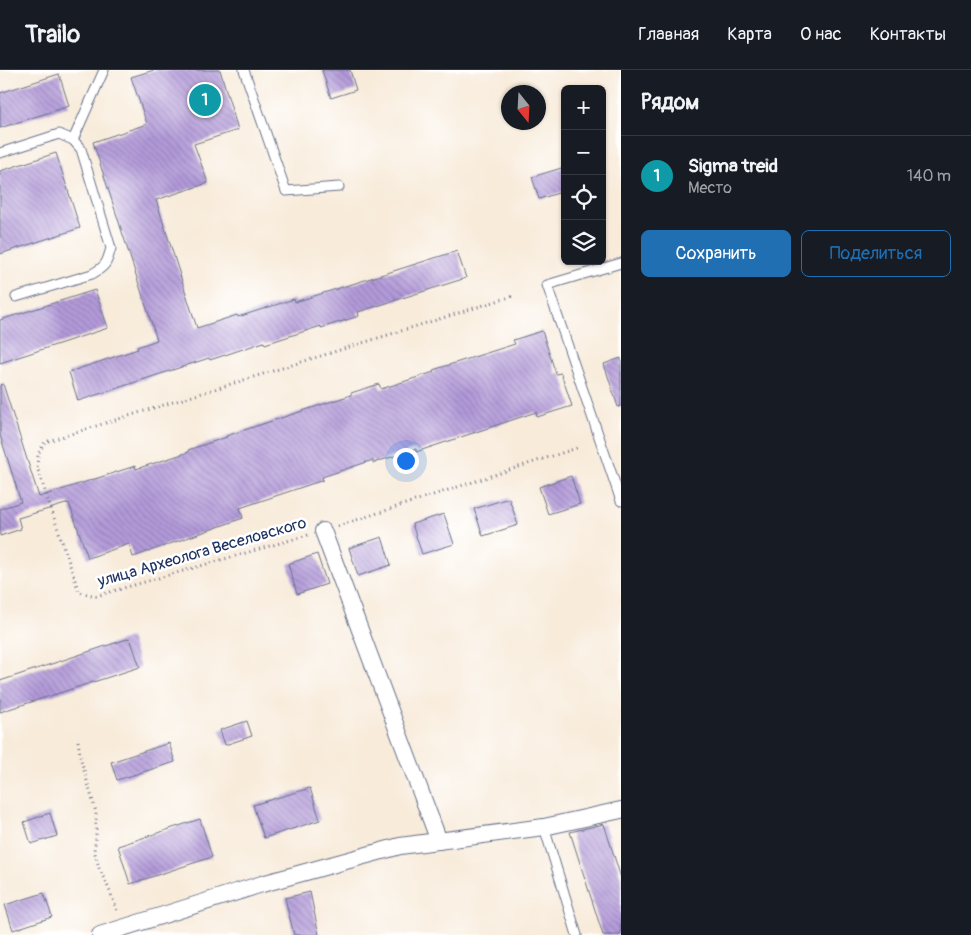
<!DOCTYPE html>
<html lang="ru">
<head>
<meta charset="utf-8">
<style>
  body { margin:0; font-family:Pangolin,sans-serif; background:#20242c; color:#f1f3f6 }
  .controls { position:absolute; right:15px; top:15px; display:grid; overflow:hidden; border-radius:8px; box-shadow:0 1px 4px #0004 }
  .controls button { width:45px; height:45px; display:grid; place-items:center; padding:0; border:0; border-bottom:1px solid #363941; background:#171b24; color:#f1f3f6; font:25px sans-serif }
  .compass { position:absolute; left:501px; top:15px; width:45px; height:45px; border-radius:50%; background:#171b24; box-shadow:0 1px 4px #0004; rotate:162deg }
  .you { position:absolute; left:405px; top:390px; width:18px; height:18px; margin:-12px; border:4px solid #fff; border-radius:50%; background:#1a73e8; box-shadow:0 0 0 8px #1a73e833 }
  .badge { display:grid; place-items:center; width:32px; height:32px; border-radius:50%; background:#1f6fb2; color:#fff; font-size:16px; font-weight:700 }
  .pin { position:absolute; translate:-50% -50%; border:2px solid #fff; box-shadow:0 1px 5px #0006 }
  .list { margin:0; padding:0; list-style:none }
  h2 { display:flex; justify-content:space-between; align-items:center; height:65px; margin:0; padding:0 20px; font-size:21px }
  h2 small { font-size:16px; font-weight:400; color:#9ea1a6 }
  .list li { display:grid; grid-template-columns:32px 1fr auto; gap:15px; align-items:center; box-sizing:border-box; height:80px; padding:0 20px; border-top:1px solid #363941 }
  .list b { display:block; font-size:19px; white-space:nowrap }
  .list p { margin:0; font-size:16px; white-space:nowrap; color:#9ea1a6 }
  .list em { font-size:16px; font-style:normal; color:#9ea1a6 }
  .actions { display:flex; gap:10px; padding:15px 20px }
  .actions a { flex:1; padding:11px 0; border:1px solid #1f6fb2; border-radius:8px; text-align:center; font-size:18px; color:#1f6fb2 }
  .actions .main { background:#1f6fb2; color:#fff }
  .icon { flex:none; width:28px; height:28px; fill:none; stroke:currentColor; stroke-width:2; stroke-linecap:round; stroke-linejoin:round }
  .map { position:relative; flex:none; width:621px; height:865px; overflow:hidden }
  header { display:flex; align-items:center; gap:30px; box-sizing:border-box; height:70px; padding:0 25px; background:#171b24; border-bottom:1px solid #363941 }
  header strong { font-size:24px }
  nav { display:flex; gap:28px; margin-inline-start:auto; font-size:18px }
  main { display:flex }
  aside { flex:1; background:#171b24 }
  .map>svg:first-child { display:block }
  .building { fill:url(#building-back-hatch) }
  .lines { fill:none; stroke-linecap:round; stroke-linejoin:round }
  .lane-casing { stroke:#687189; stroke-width:11 }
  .street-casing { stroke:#687189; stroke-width:18 }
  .path { stroke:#687189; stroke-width:3; stroke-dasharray:1 4; stroke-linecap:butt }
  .lane { stroke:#fff; stroke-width:9 }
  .street { stroke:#fff; stroke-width:16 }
  .labels { text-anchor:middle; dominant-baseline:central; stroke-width:5; stroke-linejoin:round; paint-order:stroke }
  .street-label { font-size:16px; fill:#1b2f5e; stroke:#fff }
</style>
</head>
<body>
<header>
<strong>Trailo</strong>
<nav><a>Главная</a><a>Карта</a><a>О нас</a><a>Контакты</a></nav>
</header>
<main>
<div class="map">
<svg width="621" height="865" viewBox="0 0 621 865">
  <defs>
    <pattern id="building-back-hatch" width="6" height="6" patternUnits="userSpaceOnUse" patternTransform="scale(1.25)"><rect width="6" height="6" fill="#b39ad9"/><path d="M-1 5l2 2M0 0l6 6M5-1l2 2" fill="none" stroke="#917eb3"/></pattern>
  </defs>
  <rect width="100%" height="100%" fill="#fff"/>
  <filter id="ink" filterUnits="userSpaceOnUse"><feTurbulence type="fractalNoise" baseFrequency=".02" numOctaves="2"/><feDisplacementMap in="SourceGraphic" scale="10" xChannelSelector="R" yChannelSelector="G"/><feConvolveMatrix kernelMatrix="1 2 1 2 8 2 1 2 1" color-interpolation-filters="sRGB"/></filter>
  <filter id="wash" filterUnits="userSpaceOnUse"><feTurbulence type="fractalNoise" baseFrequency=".0096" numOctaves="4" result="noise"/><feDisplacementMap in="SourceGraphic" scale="20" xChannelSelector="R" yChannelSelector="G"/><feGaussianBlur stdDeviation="1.12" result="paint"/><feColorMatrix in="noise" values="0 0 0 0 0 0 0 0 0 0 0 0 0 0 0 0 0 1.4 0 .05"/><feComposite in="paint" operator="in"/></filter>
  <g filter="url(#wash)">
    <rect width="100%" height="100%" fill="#f8ebda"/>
    <g id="blocks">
      <g class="building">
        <polygon points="154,0 220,0 238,60 194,74 208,113 156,130 197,258 237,245 238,247 294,229 295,232 457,181 466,208 358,242 359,246 321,258 321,256 265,274 264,272 210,290 209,288 78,331 69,302 138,279 137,277 157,270 93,72 147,54 131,7"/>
        <polygon points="322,0 350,0 356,20 331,28"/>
        <polygon points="59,4 69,36 0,58 0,23"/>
        <polygon points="56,83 80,158 0,184 0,101"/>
        <polygon points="565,97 565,121 539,129 532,107"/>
        <polygon points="95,220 108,258 0,293 0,250"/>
        <polygon points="542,261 556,304 561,303 572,336 537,347 536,342 416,382 416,379 373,393 373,390 322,407 323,410 240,438 243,448 133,487 129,474 88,488 69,433 18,448 21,459 0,466 0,439 21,432 0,365 0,315 3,314 39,427 135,396 136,399 189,382 188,380 227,367 226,366 351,325 351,323 379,314 381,319 434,302 433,300 515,274 513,270"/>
        <polygon points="621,288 621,336 618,337 604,294"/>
        <polygon points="571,406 580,434 548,444 539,417"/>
        <polygon points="509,428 518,455 483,466 474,439"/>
        <polygon points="444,444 454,474 422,484 412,454"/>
        <polygon points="382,467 391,495 358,506 349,478"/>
        <polygon points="317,484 327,514 297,524 288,494"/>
        <polygon points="130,568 140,597 0,642 0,611"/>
        <polygon points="247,651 252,666 225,675 220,660"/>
        <polygon points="169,673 175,692 117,710 111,692"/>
        <polygon points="310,718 320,750 264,768 253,735"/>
        <polygon points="50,743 57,766 31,774 24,752"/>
        <polygon points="200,749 212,787 130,814 118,776"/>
        <polygon points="604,754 621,808 621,865 603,865 570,762"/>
        <polygon points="310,822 319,865 294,865 285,828"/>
        <polygon points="44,823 52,847 13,860 5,835"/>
      </g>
    </g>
  </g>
  <g filter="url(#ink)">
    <use href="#blocks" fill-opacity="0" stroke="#687189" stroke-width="1"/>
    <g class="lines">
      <defs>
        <g id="lane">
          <polyline points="244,0 286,121 339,117"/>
          <polyline points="73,70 104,0"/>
          <path d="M0,83l59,-19 14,6 8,9 30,99c-4,15 -5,18 -19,26l-76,23"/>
          <polyline points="621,193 547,215 621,431"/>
          <polyline points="544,757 577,865"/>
        </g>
        <g id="street">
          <polyline points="323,461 439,771"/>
          <polyline points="100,865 262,814 400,776 544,757 621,740"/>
        </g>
      </defs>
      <use href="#lane" class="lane-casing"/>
      <use href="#street" class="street-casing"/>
      <g class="path">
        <polyline points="338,456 577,378"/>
        <polyline points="308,465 96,526 79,522 37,397 38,384 45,372 513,226"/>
        <polyline points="78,671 81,690 96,742 96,768 94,780 99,798 109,819 118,843"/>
      </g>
      <use href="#lane" class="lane"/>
      <use href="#street" class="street"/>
    </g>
  </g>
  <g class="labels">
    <g class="street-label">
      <text transform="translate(202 482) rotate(-16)">улица Археолога Веселовского</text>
    </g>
  </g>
</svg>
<div class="controls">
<button>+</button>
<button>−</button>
<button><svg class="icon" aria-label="locate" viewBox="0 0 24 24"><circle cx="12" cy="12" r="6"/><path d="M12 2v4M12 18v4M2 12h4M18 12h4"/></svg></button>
<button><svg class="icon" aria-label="layers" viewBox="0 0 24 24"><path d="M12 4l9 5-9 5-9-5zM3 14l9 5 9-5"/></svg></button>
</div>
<svg class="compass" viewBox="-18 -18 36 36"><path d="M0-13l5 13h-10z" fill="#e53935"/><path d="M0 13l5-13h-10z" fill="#9ea1a6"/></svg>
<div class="you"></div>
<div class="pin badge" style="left:205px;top:30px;background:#0f9aa8">1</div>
</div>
<aside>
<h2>Рядом<small></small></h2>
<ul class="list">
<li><span class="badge" style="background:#0f9aa8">1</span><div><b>Sigma treid</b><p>Место</p></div><em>140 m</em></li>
</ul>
<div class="actions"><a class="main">Сохранить</a><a>Поделиться</a></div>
</aside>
</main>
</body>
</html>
